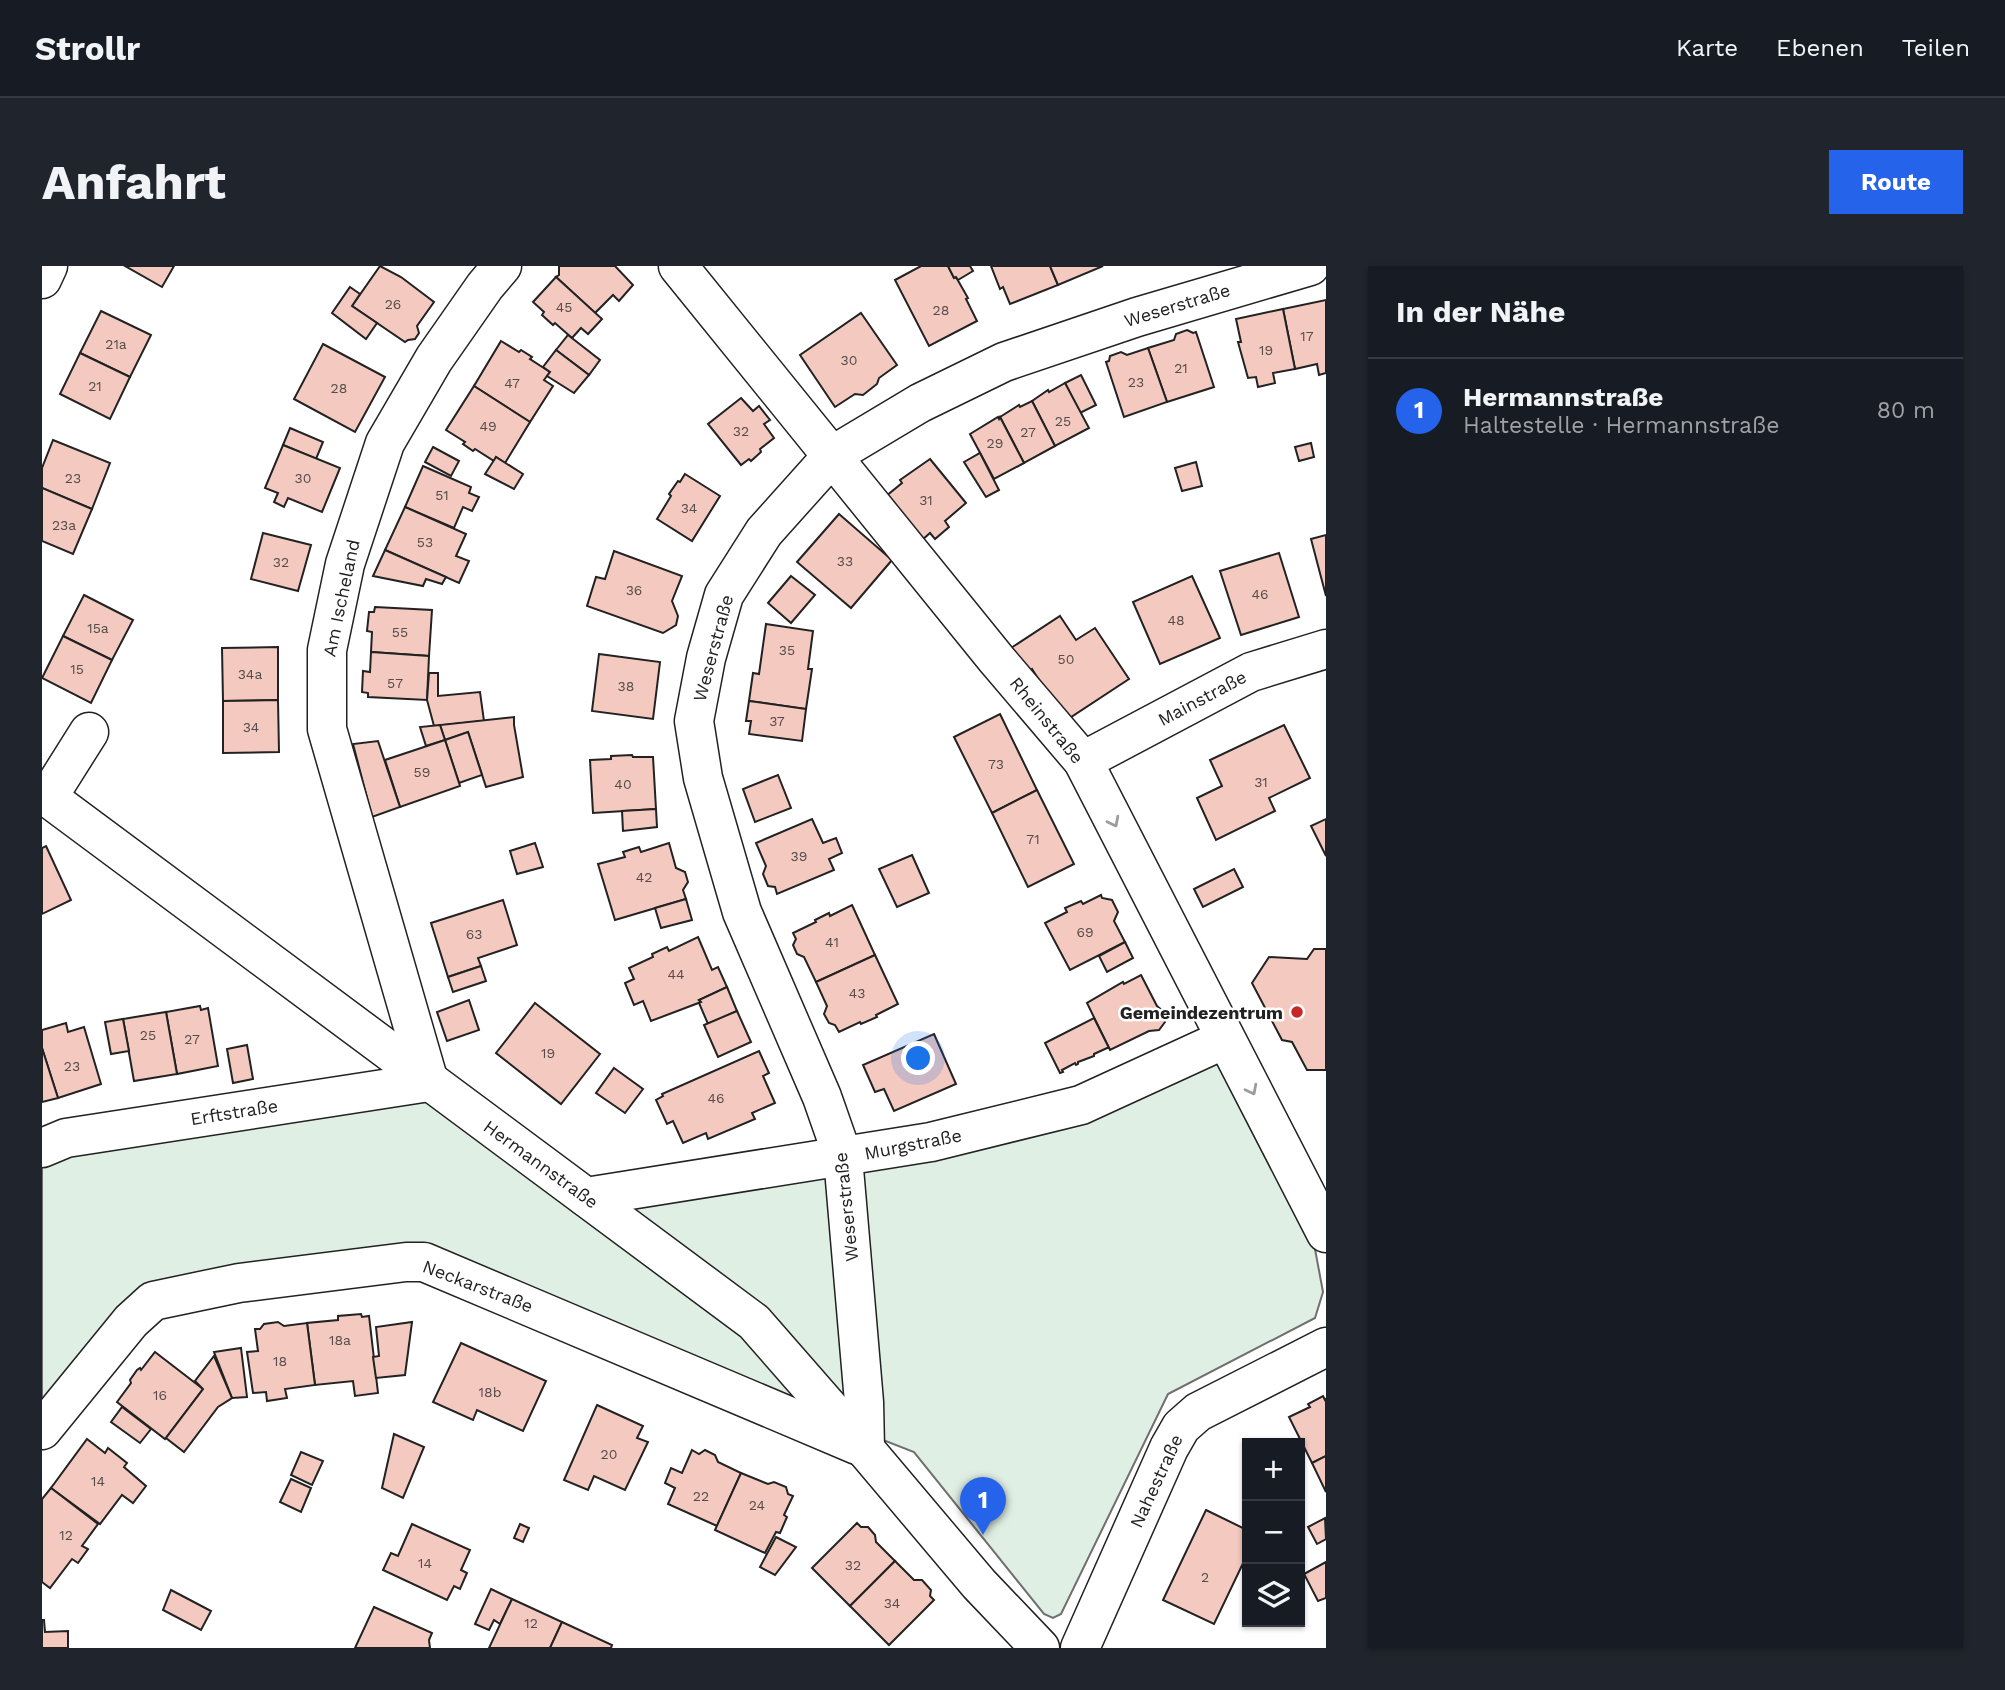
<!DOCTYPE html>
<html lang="de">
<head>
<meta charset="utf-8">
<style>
  body { margin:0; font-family:"Work Sans",sans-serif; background:#20242c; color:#f1f3f6 }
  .controls { position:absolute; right:21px; bottom:21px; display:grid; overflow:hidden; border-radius:0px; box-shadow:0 2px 5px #0004 }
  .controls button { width:63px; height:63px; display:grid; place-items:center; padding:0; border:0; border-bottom:2px solid #363941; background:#171b24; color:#f1f3f6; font:35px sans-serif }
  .you { position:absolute; left:877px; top:793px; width:24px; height:24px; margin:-18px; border:5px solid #fff; border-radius:50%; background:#1a73e8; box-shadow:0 0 0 10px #1a73e833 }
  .badge { display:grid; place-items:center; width:46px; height:46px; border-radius:50%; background:#2563eb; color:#fff; font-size:23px; font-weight:700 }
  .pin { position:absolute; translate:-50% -58px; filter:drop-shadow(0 2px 4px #0008) }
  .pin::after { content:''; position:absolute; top:37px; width:24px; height:21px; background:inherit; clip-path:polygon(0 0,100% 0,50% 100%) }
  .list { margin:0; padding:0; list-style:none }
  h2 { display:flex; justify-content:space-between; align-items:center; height:91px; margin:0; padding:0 28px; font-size:30px }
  h2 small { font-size:23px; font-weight:400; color:#9ea1a6 }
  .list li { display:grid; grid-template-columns:46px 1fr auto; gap:21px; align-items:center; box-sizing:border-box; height:105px; padding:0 28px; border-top:2px solid #363941 }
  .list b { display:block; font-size:26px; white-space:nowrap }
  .list p { margin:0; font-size:23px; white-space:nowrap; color:#9ea1a6 }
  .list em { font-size:23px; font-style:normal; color:#9ea1a6 }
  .icon { flex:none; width:38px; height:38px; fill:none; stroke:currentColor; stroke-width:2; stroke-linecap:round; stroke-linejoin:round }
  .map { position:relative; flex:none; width:1284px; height:1382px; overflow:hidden; border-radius:0px }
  header { display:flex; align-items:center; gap:42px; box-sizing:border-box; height:98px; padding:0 35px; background:#171b24; border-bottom:2px solid #363941 }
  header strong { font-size:33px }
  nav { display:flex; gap:38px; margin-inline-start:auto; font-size:24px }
  .intro { display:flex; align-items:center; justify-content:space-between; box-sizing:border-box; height:168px; padding:0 42px }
  h1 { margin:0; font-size:49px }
  .button { padding:18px 32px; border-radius:0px; background:#2563eb; color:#fff; font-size:24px; font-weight:700 }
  main { display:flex; gap:42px; padding:0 42px }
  aside { flex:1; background:#171b24; border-radius:0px; box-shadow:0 2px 5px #0004 }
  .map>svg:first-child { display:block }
  .green { fill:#e0efe3; stroke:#6f6f6f; stroke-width:2 }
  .building { fill:#f3c9c0; stroke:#222; stroke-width:2 }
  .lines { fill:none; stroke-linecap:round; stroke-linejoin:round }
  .minor-casing { stroke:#222; stroke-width:41 }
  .minor { stroke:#fff; stroke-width:38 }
  .oneway { stroke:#9c9c9c }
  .poi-dot { fill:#c62828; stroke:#fff; stroke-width:2.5 }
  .labels { text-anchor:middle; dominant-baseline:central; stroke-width:5; stroke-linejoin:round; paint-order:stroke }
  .number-label { font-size:14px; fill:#564c4a }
  .street-label { font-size:18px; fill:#222; stroke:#fff }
  .poi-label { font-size:18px; font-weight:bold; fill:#222; stroke:#fff; text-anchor:end }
</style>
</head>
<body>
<header>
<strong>Strollr</strong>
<nav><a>Karte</a><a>Ebenen</a><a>Teilen</a></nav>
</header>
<div class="intro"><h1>Anfahrt</h1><a class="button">Route</a></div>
<main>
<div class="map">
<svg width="1284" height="1382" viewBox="0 0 1284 1382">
  <rect width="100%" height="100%" fill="#fff"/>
  <polygon class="green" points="1183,773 1262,924 1281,1026 1273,1052 1126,1128 1019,1348 1011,1352 1002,1348 872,1186 396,1000 123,1031 0,1164 0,882 387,816 544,931 889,876"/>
  <g class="building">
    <polygon points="83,0 132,0 120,21"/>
    <polygon points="338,0 359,11 392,36 375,60 377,67 373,73 366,74 363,76 310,40"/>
    <polygon points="517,0 573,0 591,19 577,35 571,29 553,47 514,11 517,9"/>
    <polygon points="879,0 906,0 912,12 914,11 926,32 924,33 935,55 887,80 853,14"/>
    <polygon points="906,0 928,0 931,5 916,14 914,11 912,12"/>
    <polygon points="949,0 1008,0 1016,19 968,38 961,21 958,23"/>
    <polygon points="1008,0 1061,0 1016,19"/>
    <polygon points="514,11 560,53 546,68 539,62 530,72 513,57 511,59 500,49 502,46 491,36"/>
    <polygon points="308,21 318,28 310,40 335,57 324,73 290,47"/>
    <polygon points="1284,34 1284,107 1277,109 1275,98 1253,103 1241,43"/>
    <polygon points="1241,43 1253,103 1231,107 1233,117 1216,121 1214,111 1206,112 1196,76 1199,76 1194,53"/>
    <polygon points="59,45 109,69 88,111 38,87"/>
    <polygon points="819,47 855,99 837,112 835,118 821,129 813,128 793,141 758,89"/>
    <polygon points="1145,64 1151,67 1154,66 1172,121 1125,136 1106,82 1132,74 1134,68"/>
    <polygon points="526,69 558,94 547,109 514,84"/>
    <polygon points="459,75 477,86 479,84 490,91 488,93 508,106 502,114 511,120 488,156 432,120"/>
    <polygon points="281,78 343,111 313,166 252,133"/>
    <polygon points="1106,82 1125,136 1082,151 1064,96 1067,95 1068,90 1079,86 1085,89"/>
    <polygon points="514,84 547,109 532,127 505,110 508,106 501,101"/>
    <polygon points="38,87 88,111 68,153 18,128"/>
    <polygon points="1039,109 1054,139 1038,147 1023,117"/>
    <polygon points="1023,117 1047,162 1013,180 990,135 1006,124 1007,126"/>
    <polygon points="432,120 488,156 463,197 454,191 452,195 433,183 431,185 421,178 423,176 404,164"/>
    <polygon points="699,132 711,145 717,140 728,154 722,158 732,172 718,183 719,186 709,195 707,193 699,199 666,158"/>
    <polygon points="990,135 1013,180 982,197 958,151 977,139 978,141"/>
    <polygon points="956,151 957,153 958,151 982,197 952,213 928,168"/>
    <polygon points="248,162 281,176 274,193 241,179"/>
    <polygon points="11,174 68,197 50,243 0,222 0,202"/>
    <polygon points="1269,177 1272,191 1257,195 1253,181"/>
    <polygon points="241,179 298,202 280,246 246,232 242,241 232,236 236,227 223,222"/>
    <polygon points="391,181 417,195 409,210 383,196"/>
    <polygon points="938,187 957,224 944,231 922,196"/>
    <polygon points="454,191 481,208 472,223 443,208"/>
    <polygon points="888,193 924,237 903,255 907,261 893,273 888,267 879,275 843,231 860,217 858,214"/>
    <polygon points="1154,196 1160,220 1140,225 1133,202"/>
    <polygon points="381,200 429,221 427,227 437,231 430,245 421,241 412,262 363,241"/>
    <polygon points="643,208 678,230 650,275 615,253 629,230 627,228 636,215 638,216"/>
    <polygon points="0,222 50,243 31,288 0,275"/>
    <polygon points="363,241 424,268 414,290 427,295 417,317 343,284"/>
    <polygon points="797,248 850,294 809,342 755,296"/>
    <polygon points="221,267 269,279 256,325 209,313"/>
    <polygon points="1284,269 1284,330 1269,273"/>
    <polygon points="343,284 404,311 400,318 384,313 381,320 331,310"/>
    <polygon points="572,285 640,310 630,335 636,350 634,359 621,367 545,340 554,311 563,313"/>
    <polygon points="1237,287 1257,351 1199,369 1178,305"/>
    <polygon points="749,310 773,329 749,357 726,337"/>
    <polygon points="1150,310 1178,372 1118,398 1091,336"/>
    <polygon points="42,329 91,354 70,394 21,370"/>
    <polygon points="333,341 390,344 387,390 329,386 330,366 325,365 327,346 332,346"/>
    <polygon points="1018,350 1034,374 1053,362 1087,413 1023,455 990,403 985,407 969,382"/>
    <polygon points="724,358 771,365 766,403 770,403 764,443 707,435 711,407 717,408"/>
    <polygon points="21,370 70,394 49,437 0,412"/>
    <polygon points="236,381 236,434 181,435 180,382"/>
    <polygon points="329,386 387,390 385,434 326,431 326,427 320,426 321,405 328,406"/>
    <polygon points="557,388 618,396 611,453 550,445"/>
    <polygon points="387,407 396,407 396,430 438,426 442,455 392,460 385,434"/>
    <polygon points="236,434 237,486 181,487 181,435"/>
    <polygon points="707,435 764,443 760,475 707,468 709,455 704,455"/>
    <polygon points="958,448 995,524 950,547 912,471"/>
    <polygon points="472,451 472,459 481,511 444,521 426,466 403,474 398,459"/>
    <polygon points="398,459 403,474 384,480 378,461"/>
    <polygon points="1242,459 1268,512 1227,532 1233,545 1174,574 1155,532 1180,520 1168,494"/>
    <polygon points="426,466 440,509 417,517 403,474"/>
    <polygon points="403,474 418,520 358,541 343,494"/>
    <polygon points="336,475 358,541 330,551 311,478"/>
    <polygon points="590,489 591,491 611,491 614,543 551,547 548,494 569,493 569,490"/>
    <polygon points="736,509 749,542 713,556 701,523"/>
    <polygon points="995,524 1032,598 986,621 950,547"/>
    <polygon points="614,543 615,561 581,565 580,545"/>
    <polygon points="770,553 781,577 794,572 800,587 787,593 792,604 735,628 733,621 726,620 721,608 724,600 714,577"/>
    <polygon points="1284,553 1284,590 1269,560"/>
    <polygon points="493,577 501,601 475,608 468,585"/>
    <polygon points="627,577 634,602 643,606 646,616 641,624 644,633 573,654 556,598 583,591 581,586 597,581 599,586"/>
    <polygon points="4,580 29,634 0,648 0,582"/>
    <polygon points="870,589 887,627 855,641 837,603"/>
    <polygon points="1192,603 1201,621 1161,641 1152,623"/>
    <polygon points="1059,629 1060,632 1070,634 1076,646 1072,655 1083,676 1028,704 1003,657 1025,646 1023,642 1039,635 1041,638"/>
    <polygon points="644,633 650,654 619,662 613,642"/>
    <polygon points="461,634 475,679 436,692 439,700 406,711 389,657"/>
    <polygon points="810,639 833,689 774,716 762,691 755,688 751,679 754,673 751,667 774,656 773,654 787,647 788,650"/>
    <polygon points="656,671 670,704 676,701 685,721 657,734 659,736 609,755 601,735 592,739 583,717 592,713 587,702 611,691 610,688 625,681 627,685"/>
    <polygon points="1083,676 1091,692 1065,706 1057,690"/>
    <polygon points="1272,683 1284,683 1284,804 1265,804 1250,776 1240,774 1210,717 1227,691 1265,693"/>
    <polygon points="833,689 856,738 834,749 835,751 819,758 818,756 797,766 793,759 787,757 782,748 785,740 774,716"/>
    <polygon points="439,700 444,715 411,726 406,711"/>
    <polygon points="1099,709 1115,740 1122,746 1123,756 1117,764 1107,765 1068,784 1045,737 1081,716 1082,718"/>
    <polygon points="685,721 695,745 666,758 657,737 659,736 657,734"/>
    <polygon points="427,734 437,764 405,775 395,746"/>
    <polygon points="493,737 558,788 519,838 454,787"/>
    <polygon points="158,740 159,744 166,742 176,800 135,808 124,746"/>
    <polygon points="695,745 709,776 676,791 662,759"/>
    <polygon points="124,746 135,808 92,815 81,753"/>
    <polygon points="1052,752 1067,782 1065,782 1052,788 1052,790 1036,796 1036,798 1034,799 1033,797 1020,804 1021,806 1018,807 1003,777"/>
    <polygon points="81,753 87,785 69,788 63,756"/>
    <polygon points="24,757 26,766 42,761 59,818 16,832 0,782 0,764"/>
    <polygon points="892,768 914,818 852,845 842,823 833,826 821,799"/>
    <polygon points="205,779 211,813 191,817 185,783"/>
    <polygon points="0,782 16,832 0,836"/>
    <polygon points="717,785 727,807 721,810 733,837 710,847 713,853 666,873 664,867 641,877 631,855 625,858 614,834 621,830 620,828"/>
    <polygon points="572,802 601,823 583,847 554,827"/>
    <polygon points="319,1048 320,1051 327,1050 336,1127 313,1130 311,1115 273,1119 265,1057 296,1054 296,1050"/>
    <polygon points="236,1056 242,1060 265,1057 273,1119 243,1123 245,1132 225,1135 224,1126 211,1127 205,1086 216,1085 213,1063 218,1063 222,1058"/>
    <polygon points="370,1056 363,1109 334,1112 331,1091 337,1090 334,1061"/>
    <polygon points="419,1077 504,1115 481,1165 435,1144 431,1154 391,1136"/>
    <polygon points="199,1082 205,1131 190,1132 172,1086"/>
    <polygon points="113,1086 161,1123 123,1173 75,1136 89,1117 88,1114 95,1104 98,1102 99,1104"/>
    <polygon points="172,1090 190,1132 176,1141 142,1186 124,1172 161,1123 153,1115"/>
    <polygon points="1281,1130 1283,1134 1284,1133 1284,1190 1270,1197 1247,1151 1268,1141 1266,1138"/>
    <polygon points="555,1139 601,1160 595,1172 606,1176 583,1224 552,1210 546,1224 522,1214"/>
    <polygon points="80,1141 109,1163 98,1177 69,1156"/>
    <polygon points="352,1168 382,1181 361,1232 340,1222"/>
    <polygon points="45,1173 63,1187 66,1182 85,1197 82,1201 104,1220 91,1237 80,1229 58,1258 9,1222"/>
    <polygon points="650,1184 657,1188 663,1184 673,1189 676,1196 699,1207 675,1260 626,1238 633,1222 623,1217 629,1202 640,1207"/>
    <polygon points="259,1186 281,1195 270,1219 249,1209"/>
    <polygon points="1284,1190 1284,1226 1270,1197"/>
    <polygon points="699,1207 726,1218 732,1216 744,1221 746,1228 751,1230 742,1249 745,1251 738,1267 734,1266 723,1287 673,1264"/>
    <polygon points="249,1213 269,1222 259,1246 238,1236"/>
    <polygon points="9,1222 56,1258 40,1280 46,1283 36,1297 30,1293 8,1322 0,1316 0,1233"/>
    <polygon points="1164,1244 1205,1264 1205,1289 1172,1358 1121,1334"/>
    <polygon points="1283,1252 1284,1273 1275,1278 1266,1261"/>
    <polygon points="815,1257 819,1261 826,1261 833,1269 834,1276 853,1295 808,1340 770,1302"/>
    <polygon points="370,1258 428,1284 419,1304 425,1307 418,1323 412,1320 405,1334 341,1304 349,1287 356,1290"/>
    <polygon points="478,1258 487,1262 481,1276 472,1272"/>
    <polygon points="734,1271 754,1281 733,1309 718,1301"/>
    <polygon points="853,1295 872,1314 880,1314 889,1324 888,1330 892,1334 847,1379 808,1340"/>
    <polygon points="1284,1296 1284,1332 1276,1335 1262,1308"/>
    <polygon points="449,1323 470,1333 458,1358 452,1354 447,1364 433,1358"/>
    <polygon points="129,1324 169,1345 159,1364 121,1344"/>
    <polygon points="470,1333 520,1356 508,1382 447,1382"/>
    <polygon points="332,1341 390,1367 387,1374 388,1382 313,1382"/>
    <polygon points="0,1354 2,1354 3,1366 26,1365 26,1382 0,1382"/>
    <polygon points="520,1356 570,1379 569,1382 508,1382"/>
  </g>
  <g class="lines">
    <defs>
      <g id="minor">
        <polyline points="636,0 955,394 1041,495 1284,967"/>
        <polyline points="0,13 6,0"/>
        <polyline points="1041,495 1209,406 1284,383"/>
        <polyline points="0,527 712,1056 823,1183 937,1318 998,1382"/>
        <polyline points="6,531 47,466"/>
        <polyline points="0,882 24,872 387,816 285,463 285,384 303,298 343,177 392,93 443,20 460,0"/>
        <polyline points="544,931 889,876 1039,839 1183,773"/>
        <polyline points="0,1164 89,1055 111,1035 197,1017 364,996 382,996 815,1179"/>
        <polyline points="823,1183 822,1136 801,891 780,831 700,646 661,512 652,455 664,392 682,329 722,266 791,189 878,137 962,96 1095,51 1268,0"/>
        <polyline points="1038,1382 1127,1182 1139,1161 1156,1146 1284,1081"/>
      </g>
    </defs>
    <use href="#minor" class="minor-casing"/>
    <use href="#minor" class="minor"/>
  </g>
  <defs><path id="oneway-chevron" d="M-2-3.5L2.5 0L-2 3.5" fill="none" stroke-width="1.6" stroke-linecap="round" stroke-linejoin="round" transform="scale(1.75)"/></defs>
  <g class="oneway">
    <use href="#oneway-chevron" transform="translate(1072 556) rotate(63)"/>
    <use href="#oneway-chevron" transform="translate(1210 824) rotate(63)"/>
  </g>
  <circle class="poi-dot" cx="1255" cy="746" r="7"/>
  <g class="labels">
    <g class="number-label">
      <text x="351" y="38">26</text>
      <text x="522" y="41">45</text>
      <text x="899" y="44">28</text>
      <text x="1265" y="70">17</text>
      <text x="74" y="78">21a</text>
      <text x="1224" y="84">19</text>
      <text x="807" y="94">30</text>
      <text x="1139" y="102">21</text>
      <text x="1094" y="116">23</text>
      <text x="470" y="117">47</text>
      <text x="53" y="120">21</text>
      <text x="297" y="122">28</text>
      <text x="1021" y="155">25</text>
      <text x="446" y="160">49</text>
      <text x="699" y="165">32</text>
      <text x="986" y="166">27</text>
      <text x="953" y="177">29</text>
      <text x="31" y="212">23</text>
      <text x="261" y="212">30</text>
      <text x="400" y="229">51</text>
      <text x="884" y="234">31</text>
      <text x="647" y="242">34</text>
      <text x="22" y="259">23a</text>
      <text x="383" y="276">53</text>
      <text x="803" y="295">33</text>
      <text x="239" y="296">32</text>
      <text x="592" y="324">36</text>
      <text x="1218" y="328">46</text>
      <text x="1134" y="354">48</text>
      <text x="56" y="362">15a</text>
      <text x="358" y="366">55</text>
      <text x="745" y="384">35</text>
      <text x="1024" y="393">50</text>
      <text x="35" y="403">15</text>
      <text x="208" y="408">34a</text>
      <text x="353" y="417">57</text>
      <text x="584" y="420">38</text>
      <text x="735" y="455">37</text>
      <text x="209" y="461">34</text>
      <text x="954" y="498">73</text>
      <text x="380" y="506">59</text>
      <text x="1219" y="516">31</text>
      <text x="581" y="518">40</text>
      <text x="991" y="573">71</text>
      <text x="757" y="590">39</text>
      <text x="602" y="611">42</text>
      <text x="1043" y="666">69</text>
      <text x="432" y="668">63</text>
      <text x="790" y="676">41</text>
      <text x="634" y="708">44</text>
      <text x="815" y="727">43</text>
      <text x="106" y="769">25</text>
      <text x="150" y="773">27</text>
      <text x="506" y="787">19</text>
      <text x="30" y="800">23</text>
      <text x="674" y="832">46</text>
      <text x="298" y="1074">18a</text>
      <text x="238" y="1095">18</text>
      <text x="448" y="1126">18b</text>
      <text x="118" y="1129">16</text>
      <text x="567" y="1188">20</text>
      <text x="56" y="1215">14</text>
      <text x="659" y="1230">22</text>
      <text x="715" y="1239">24</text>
      <text x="24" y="1269">12</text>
      <text x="383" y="1297">14</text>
      <text x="811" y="1299">32</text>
      <text x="1163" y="1311">2</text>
      <text x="850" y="1337">34</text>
      <text x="489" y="1357">12</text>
    </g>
    <g class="street-label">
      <text transform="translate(1135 39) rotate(-17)">Weserstraße</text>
      <text transform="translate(299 332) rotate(-78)">Am Ischeland</text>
      <text transform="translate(671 382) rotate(-75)">Weserstraße</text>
      <text transform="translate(1160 432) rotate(-28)">Mainstraße</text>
      <text transform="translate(1005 454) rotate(51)">Rheinstraße</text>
      <text transform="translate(192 846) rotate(-9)">Erftstraße</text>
      <text transform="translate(871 878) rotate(-11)">Murgstraße</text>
      <text transform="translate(499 898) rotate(36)">Hermannstraße</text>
      <text transform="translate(804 941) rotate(-96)">Weserstraße</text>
      <text transform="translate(436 1020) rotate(21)">Neckarstraße</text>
      <text transform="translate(1114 1215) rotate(-65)">Nahestraße</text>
    </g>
    <g class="poi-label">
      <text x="1241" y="746">Gemeindezentrum</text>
    </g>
  </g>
</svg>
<div class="controls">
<button>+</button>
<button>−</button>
<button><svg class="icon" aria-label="layers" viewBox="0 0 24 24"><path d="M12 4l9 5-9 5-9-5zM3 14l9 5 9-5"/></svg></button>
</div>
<div class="you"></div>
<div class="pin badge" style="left:941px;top:1269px">1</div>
</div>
<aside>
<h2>In der Nähe<small></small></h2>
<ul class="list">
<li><span class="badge">1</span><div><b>Hermannstraße</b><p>Haltestelle · Hermannstraße</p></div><em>80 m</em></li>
</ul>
</aside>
</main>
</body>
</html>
